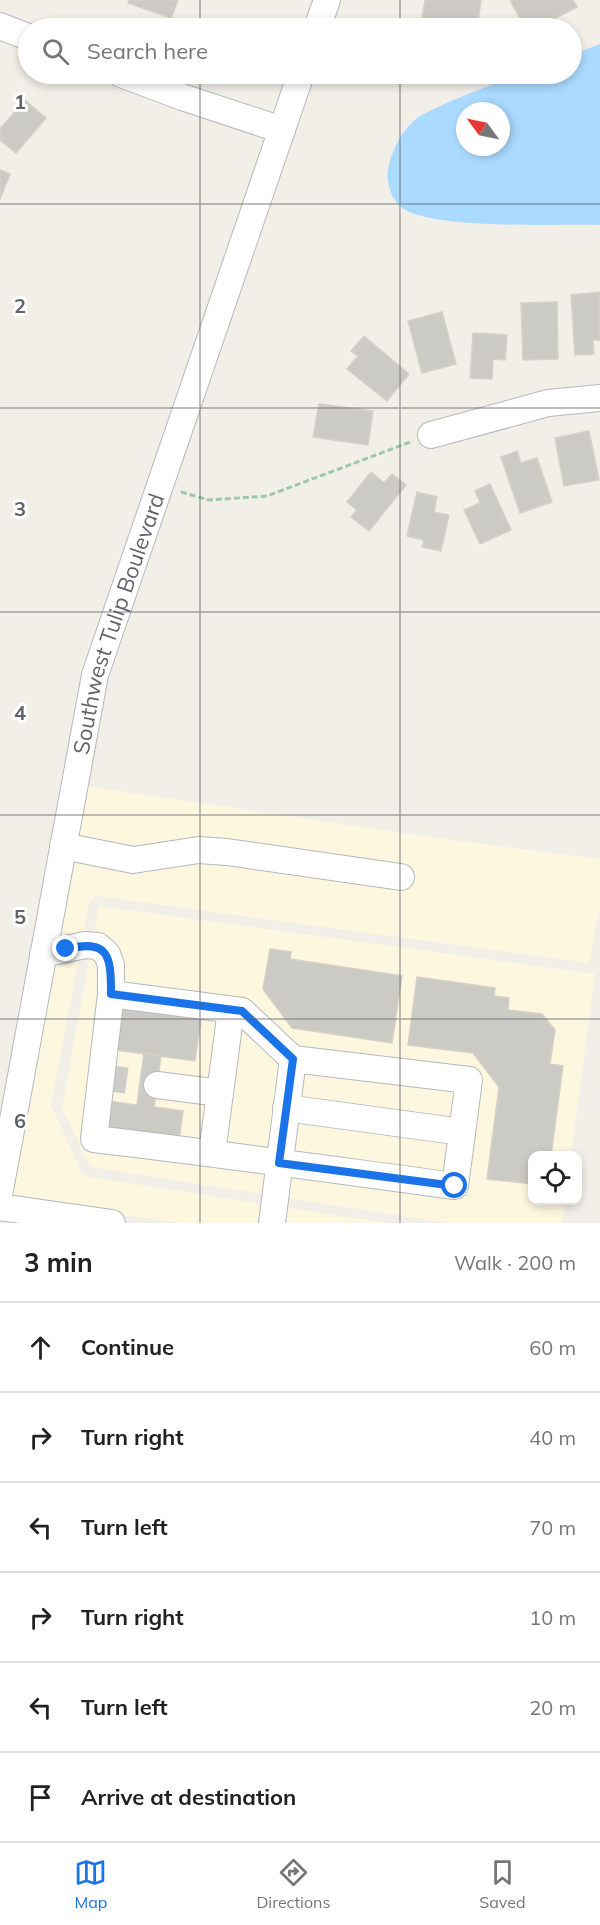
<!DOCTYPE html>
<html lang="en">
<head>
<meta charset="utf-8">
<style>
  body { margin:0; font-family:Mulish,sans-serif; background:#f6f6f6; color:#222 }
  .controls { position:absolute; right:18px; bottom:18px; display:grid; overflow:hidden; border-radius:12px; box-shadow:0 3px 9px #0003 }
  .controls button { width:54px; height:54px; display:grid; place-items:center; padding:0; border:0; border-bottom:2px solid #e0e0e0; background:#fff; color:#222; font:30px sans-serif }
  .compass { position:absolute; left:456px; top:102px; width:54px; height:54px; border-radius:50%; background:#fff; box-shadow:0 3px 9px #0003; rotate:303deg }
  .stop { position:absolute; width:18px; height:18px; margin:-14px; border:4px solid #1a73e8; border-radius:50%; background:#fff }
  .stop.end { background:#1a73e8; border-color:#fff; box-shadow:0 2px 6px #0008 }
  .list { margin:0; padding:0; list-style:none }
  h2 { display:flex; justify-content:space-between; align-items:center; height:78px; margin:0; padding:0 24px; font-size:26px }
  h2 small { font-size:20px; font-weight:400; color:#767676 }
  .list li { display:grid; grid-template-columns:39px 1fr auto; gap:18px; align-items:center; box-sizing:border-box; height:90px; padding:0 24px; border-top:2px solid #e0e0e0 }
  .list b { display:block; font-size:22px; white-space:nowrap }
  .list em { font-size:20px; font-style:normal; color:#767676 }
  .icon { flex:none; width:33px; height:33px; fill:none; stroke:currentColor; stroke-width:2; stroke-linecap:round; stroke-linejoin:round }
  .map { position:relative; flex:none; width:600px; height:1223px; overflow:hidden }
  .search { position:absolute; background:#fff; box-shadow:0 3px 9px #0003; left:18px; right:18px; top:18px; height:66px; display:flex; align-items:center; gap:15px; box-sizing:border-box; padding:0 21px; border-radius:33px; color:#767676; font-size:22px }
  .sheet { height:618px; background:#fff }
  nav { display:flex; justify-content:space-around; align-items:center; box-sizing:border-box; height:84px; border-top:2px solid #e0e0e0; background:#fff; font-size:16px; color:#767676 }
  nav a { display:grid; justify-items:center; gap:3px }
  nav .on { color:#1a73e8 }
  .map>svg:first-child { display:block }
  .commercial { fill:#fef7e0 }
  .water { fill:#aadaff; fill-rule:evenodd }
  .building { fill:#cccac5; stroke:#d6d1c6; stroke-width:1.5 }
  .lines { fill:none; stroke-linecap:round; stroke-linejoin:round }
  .minor-tunnel { stroke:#ccccc8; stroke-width:26; stroke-dasharray:26 13; stroke-linecap:butt }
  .minor-casing { stroke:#b5b8bc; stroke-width:28 }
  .path { stroke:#9cc7a9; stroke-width:3; stroke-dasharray:6 3; stroke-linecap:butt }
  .minor { stroke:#fff; stroke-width:26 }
  .route { stroke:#1a73e8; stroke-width:8 }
  .grid { fill:none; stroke:#5f6368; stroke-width:1.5; stroke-opacity:0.55 }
  .labels { text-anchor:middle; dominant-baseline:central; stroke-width:6; stroke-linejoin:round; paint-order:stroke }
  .street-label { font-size:22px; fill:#5f6368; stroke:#fff }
  .grid-label { font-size:20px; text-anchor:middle; font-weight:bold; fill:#5f6368; stroke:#fff; stroke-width:6; stroke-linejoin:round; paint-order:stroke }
</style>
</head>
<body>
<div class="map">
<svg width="600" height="1223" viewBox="0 0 600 1223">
  <rect width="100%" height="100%" fill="#f1efe8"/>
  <g class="commercial">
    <polygon points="85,786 429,837 600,859 600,905 589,963 96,896 89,903 51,1105 82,1173 89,1177 386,1223 181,1223 9,1199"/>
    <polygon points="99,906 595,974 571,1155 532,1156 532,1200 565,1201 562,1223 447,1223 90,1167 62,1108"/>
  </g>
  <path class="water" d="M600,44v181c-39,-1 -172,5 -199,-18 -11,-10 -16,-28 -12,-42 5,-19 12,-33 27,-46 10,-9 96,-44 110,-45 14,-2 31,0 46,0v-19zM465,111h36v36h-36z"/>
  <g class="building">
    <polygon points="129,0 178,0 171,18 128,3"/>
    <polygon points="425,0 481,0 477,28 421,25"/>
    <polygon points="510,0 573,0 577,7 537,28 525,28"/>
    <polygon points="25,100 46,118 16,153 0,140 0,129"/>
    <polygon points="0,170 10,174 0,199"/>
    <polygon points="600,292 600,340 593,340 594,354 575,355 571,295"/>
    <polygon points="557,302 558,359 523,360 521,303"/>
    <polygon points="442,312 456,364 422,373 408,321"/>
    <polygon points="473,333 507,335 505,360 493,359 492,379 470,378"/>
    <polygon points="364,336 409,374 387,401 347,369 358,356 351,351"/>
    <polygon points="319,404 373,411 368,445 313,437"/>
    <polygon points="589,431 599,480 564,486 555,438"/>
    <polygon points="517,451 521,463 537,458 552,502 520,513 501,457"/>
    <polygon points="371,472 384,483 392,474 406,485 369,531 351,517 357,510 347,502"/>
    <polygon points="490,484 511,530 480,544 464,510 480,503 475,491"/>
    <polygon points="417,492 437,497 434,512 449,515 441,551 422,547 424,540 407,536"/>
    <polygon points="270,949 291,952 290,959 402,976 392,1043 292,1028 263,989"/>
    <polygon points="417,977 495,988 494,996 509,998 508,1010 542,1014 555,1030 550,1064 563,1066 551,1156 532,1156 532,1184 487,1179 499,1087 473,1053 408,1045"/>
    <polygon points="123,1008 201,1020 195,1061 117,1050"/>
    <polygon points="144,1053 161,1056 154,1107 183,1111 179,1141 104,1131 108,1101 137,1105"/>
  </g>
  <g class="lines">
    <polyline class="minor-tunnel" points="101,1077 157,1085"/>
    <defs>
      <g id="minor">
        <polyline points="0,26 28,37"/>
        <polyline points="317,28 327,0"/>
        <polyline points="121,74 182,97 282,130"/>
        <polyline points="431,435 548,403 600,398"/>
        <polyline points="63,846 133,860 199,850 227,852 401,877"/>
        <path d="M43,954l42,-9 13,1 9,8 4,11v29l-17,145c120,14 241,31 361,47l14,-106 -176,-21 -21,164"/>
        <polyline points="111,994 242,1011 293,1059"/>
        <polyline points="157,1085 220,1093"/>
        <polyline points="286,1108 462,1132"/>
        <polyline points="212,1153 231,1010"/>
        <path id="s1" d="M0,1190l95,-515 206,-601"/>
        <polyline points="0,1207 112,1223"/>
      </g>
    </defs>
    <use href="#minor" class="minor-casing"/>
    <polyline class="path" points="181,492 209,500 267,496 413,441"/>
    <use href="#minor" class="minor"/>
  </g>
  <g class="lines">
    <path class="route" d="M66,949c43,-10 45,6 45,45l131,17 51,48 -14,104 176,23"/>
  </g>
  <path class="grid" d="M200,0v28M400,0v28M200,74v1149M400,74v1149M0,204h600M0,408h600M0,612h600M0,815h600M0,1019h600"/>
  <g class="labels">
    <g class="street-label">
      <text stroke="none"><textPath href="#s1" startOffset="579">Southwest Tulip Boulevard</textPath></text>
    </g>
  </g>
  <g class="grid-label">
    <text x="20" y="109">1</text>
    <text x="20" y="313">2</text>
    <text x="20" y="516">3</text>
    <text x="20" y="720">4</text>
    <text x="20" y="924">5</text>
    <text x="20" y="1128">6</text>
  </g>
</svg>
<div class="controls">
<button><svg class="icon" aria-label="locate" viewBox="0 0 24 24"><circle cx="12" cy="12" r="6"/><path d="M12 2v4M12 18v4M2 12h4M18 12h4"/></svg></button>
</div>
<svg class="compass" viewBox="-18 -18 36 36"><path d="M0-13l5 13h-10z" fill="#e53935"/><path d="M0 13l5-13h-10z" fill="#767676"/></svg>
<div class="stop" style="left:455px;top:1186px"></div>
<div class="stop end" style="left:66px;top:949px"></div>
<div class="search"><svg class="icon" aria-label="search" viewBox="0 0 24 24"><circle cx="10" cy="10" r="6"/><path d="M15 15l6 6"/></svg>Search here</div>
</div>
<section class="sheet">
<h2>3 min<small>Walk · 200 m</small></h2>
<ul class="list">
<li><svg class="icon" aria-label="ahead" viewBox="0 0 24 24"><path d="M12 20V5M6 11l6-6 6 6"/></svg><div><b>Continue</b></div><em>60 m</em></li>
<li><svg class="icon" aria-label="right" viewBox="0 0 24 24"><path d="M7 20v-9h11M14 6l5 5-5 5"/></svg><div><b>Turn right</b></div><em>40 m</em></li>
<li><svg class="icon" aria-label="left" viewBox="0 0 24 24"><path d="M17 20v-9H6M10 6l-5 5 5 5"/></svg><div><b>Turn left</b></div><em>70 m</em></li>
<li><svg class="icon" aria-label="right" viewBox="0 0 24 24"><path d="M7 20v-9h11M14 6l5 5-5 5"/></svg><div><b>Turn right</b></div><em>10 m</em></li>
<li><svg class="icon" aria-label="left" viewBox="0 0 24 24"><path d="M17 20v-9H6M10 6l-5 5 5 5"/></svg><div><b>Turn left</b></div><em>20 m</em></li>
<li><svg class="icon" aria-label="arrive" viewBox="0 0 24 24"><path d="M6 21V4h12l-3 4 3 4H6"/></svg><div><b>Arrive at destination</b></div></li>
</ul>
</section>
<nav>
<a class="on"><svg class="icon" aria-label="map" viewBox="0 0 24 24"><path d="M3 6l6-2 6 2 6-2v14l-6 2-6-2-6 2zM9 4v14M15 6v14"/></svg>Map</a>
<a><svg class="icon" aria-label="directions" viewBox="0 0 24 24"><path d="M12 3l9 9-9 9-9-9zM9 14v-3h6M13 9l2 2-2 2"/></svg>Directions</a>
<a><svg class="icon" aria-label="saved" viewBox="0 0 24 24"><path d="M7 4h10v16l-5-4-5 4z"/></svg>Saved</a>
</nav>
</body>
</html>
